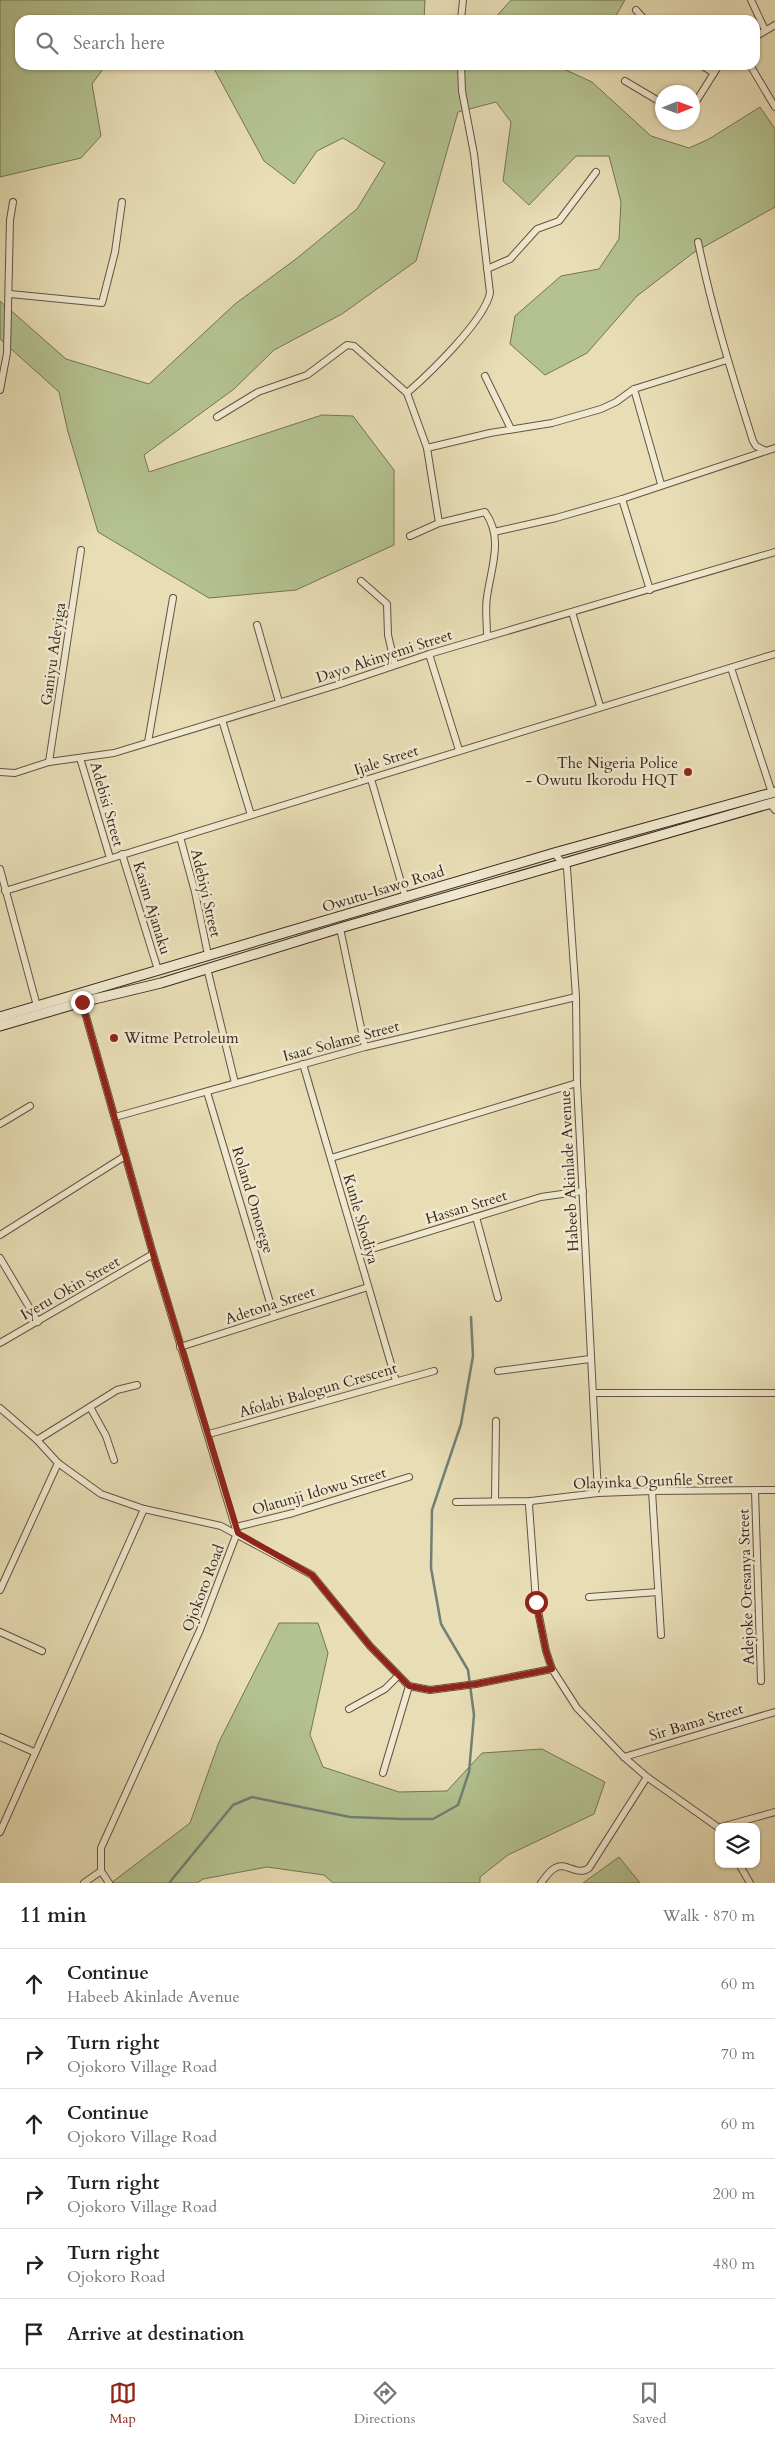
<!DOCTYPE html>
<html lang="en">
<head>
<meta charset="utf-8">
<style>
  body { margin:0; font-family:Cardo,serif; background:#f2f2f2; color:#222 }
  .controls { position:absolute; right:15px; bottom:15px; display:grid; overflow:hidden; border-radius:10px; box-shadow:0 1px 4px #0004 }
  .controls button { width:45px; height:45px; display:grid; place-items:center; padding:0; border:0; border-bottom:1px solid #e0e0e0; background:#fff; color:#222; font:25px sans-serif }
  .compass { position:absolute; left:655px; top:85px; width:45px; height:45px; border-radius:50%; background:#fff; box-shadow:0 1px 4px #0004; rotate:89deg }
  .stop { position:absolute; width:15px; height:15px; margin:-11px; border:4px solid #8f2418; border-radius:50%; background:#fff }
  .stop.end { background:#8f2418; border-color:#fff; box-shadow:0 1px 5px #0008 }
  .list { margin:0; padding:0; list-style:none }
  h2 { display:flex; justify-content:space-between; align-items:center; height:65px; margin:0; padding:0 20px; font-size:21px }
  h2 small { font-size:16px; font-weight:400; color:#767676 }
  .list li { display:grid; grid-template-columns:32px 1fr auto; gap:15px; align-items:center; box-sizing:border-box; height:70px; padding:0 20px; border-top:1px solid #e0e0e0 }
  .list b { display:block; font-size:19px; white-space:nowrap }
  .list p { margin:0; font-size:16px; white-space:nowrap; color:#767676 }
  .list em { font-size:16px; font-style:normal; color:#767676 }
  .icon { flex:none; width:28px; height:28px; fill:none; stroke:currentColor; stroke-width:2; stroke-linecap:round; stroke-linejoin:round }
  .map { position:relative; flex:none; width:775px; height:1883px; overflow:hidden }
  .search { position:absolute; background:#fff; box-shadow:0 1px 4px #0004; left:15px; right:15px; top:15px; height:55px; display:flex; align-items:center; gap:12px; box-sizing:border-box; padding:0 18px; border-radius:15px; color:#767676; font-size:19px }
  .sheet { height:485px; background:#fff }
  nav { display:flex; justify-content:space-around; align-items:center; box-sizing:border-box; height:70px; border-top:1px solid #e0e0e0; background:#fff; font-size:14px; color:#767676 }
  nav a { display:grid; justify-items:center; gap:2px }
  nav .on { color:#8f2418 }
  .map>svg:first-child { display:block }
  .green { fill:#b3c28f; stroke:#757457 }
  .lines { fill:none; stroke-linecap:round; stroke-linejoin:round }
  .stream { stroke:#718076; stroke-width:2.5 }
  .street-casing { stroke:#635444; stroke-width:8 }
  .secondary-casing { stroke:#37271f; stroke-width:11 }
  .street { stroke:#f0e9cf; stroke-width:6 }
  .secondary { stroke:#f0e9cf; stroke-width:9 }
  .route { stroke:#8f2418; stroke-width:6 }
  .poi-dot { fill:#8f2418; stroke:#f0e9cf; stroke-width:2 }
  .labels { text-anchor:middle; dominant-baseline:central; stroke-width:5; stroke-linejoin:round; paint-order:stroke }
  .street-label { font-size:15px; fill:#37271f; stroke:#f0e9cf }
  .poi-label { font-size:15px; fill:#37271f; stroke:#f0e9cf; text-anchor:end }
</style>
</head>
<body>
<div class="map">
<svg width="775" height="1883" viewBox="0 0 775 1883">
  <rect width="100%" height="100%" fill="#e8ddb5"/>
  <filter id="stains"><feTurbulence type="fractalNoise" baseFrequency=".004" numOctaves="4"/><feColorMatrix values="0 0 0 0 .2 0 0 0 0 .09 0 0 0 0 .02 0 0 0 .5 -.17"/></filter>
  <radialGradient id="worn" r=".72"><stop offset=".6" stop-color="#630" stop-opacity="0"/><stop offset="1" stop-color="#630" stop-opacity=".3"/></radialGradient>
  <g class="green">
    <polygon points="0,0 425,0 424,20 20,20 20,65 106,65 92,84 101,136 81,158 0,177"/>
    <polygon points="511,0 625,0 617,14 609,20 477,20 494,19"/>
    <polygon points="212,65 555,65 592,82 651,136 689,148 709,139 760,107 775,129 775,207 693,253 637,296 587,353 545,375 510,344 515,316 561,276 599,269 619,239 621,202 609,156 576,156 529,205 503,181 511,122 496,102 458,112 416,261 342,314 274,350 234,389 144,455 149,472 322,415 353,416 394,470 394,545 296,590 209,598 98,532 68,432 59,392 0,339 0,301 66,359 149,384 235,304 296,259 357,209 385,163 343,138 317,151 294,184 264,161"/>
    <polygon points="279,1623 318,1623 328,1653 310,1735 323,1767 399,1792 447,1791 482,1753 542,1749 605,1782 594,1814 508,1855 480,1877 480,1883 333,1883 324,1875 267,1867 203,1879 197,1883 111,1883 190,1823 219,1742"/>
    <polygon points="619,1857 640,1883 583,1883"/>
  </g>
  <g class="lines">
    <polyline class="stream" points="169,1883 233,1805 252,1797 350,1817 403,1819 433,1819 458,1805 469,1772 474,1715 468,1670 441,1624 431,1568 432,1510 461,1424 473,1356 471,1317"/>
    <defs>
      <g id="street">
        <polyline points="751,0 765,30"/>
        <polyline points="636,10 645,20"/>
        <polyline points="461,20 463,0"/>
        <polyline points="755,37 775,25"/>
        <path d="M461,65l1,26 12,63 16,139c-6,28 -60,80 -83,100l20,55 12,75 46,-11c19,26 6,56 2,85 -2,12 0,26 0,39"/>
        <polyline points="701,65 714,73"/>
        <polyline points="750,65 775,107"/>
        <polyline points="625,81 662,103"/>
        <polyline points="692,108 719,65"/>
        <path d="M698,242c14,68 34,133 55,199l3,5 10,5"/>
        <polyline points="487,269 510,259 537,229 559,221 596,172"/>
        <polyline points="10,294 102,303 115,252 122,202"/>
        <polyline points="485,376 511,429"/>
        <polyline points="634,389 661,484"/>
        <polyline points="0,390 7,353 10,220 13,202"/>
        <polyline points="217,417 258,392 307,375 347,345 354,346 407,393"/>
        <polyline points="427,448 490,433 552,423 601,409 616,402 634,389 727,360"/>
        <polyline points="622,499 650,590"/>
        <polyline points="494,532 556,518 622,499 775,448"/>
        <polyline points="410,536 439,523"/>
        <polyline points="361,581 387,604 388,635 395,665"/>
        <polyline points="572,612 600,706"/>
        <polyline points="257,625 279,702"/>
        <polyline points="429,654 459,750"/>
        <polyline points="731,668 772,793"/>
        <polyline points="222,720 251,815"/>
        <polyline points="148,742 173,598"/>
        <polyline points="80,758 110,858"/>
        <polyline points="49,762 81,550"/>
        <polyline points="0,772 15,773 49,762 114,753 337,685 429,654 775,552"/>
        <polyline points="371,779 405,896"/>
        <polyline points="773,803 771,805 775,810"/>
        <polyline points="180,837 195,892 208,955"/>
        <polyline points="554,853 567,868 576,997 577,1083 598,1493"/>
        <polyline points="122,854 158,970"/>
        <polyline points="0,869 37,1006"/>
        <polyline points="5,891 775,654"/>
        <polyline points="340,928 365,1047"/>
        <polyline points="207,968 235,1083"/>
        <polyline points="82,1002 153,1254 237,1533 200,1630 101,1848 101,1871 109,1883"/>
        <polyline points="303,1064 396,1381"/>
        <polyline points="207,1092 274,1316"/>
        <polyline points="115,1117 365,1047 576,997"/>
        <polyline points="0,1124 30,1106"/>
        <polyline points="331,1158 577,1083"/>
        <polyline points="476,1217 498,1298"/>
        <polyline points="0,1235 125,1156"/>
        <polyline points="359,1253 541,1197 583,1191"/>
        <polyline points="0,1258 38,1322"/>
        <polyline points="0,1343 153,1254"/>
        <polyline points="180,1347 368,1287"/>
        <polyline points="498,1371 590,1359"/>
        <polyline points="593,1393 775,1393"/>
        <polyline points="90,1407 106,1436 114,1460"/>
        <polyline points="0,1408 37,1440 58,1463 101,1494 144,1509 221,1526 312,1575 370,1646 409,1686 430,1690 476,1684 552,1669"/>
        <polyline points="209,1434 434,1371"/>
        <polyline points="37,1440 117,1390 137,1385"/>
        <polyline points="652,1491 661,1635"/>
        <polyline points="755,1491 761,1681"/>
        <polyline points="495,1501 496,1421"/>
        <polyline points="531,1501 529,1505 536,1601 546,1651 552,1669 577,1708 624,1757 647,1777 719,1828"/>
        <polyline points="456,1502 531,1501 598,1493 652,1491 775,1490"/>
        <polyline points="236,1527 293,1513 409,1477"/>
        <polyline points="0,1590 58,1463"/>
        <polyline points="589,1597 658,1592"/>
        <polyline points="0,1632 42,1651"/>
        <polyline points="349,1709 385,1689 397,1677"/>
        <polyline points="0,1737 34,1752"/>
        <polyline points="624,1757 775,1712"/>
        <polyline points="383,1773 409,1686"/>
        <polyline points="721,1827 775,1812"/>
        <polyline points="0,1832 144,1509"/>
        <polyline points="739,1864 750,1883"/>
        <polyline points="84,1883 101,1871"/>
        <path d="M541,1883c4,-5 8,-12 14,-15 11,-7 22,9 34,0l58,-91"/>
      </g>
      <g id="secondary">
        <polyline points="0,1017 554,853 775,792"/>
        <polyline points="0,1026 82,1002 161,983 340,928 775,802"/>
      </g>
    </defs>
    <use href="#street" class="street-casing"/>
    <use href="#secondary" class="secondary-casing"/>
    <use href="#street" class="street"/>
    <use href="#secondary" class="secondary"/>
  </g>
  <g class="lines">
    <polyline class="route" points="82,1002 153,1254 238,1533 312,1575 370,1646 409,1686 430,1690 476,1684 552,1669 546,1651 536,1602"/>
  </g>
  <g class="poi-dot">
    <circle cx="688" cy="772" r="5"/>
    <circle cx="114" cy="1038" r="5"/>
  </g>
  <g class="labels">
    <g class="street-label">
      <text transform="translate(53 654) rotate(-82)">Ganiyu Adeyiga</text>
      <text transform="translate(384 656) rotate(-18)">Dayo Akinyemi Street</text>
      <text transform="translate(386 760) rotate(-18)">Ijale Street</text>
      <text transform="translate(107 804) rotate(74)">Adebisi Street</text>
      <text transform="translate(383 889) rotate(-17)">Owutu-Isawo Road</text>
      <text transform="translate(206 893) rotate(77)">Adebiyi Street</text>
      <text transform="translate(152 908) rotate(73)">Kasim Ajanaku</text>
      <text transform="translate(341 1041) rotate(-15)">Isaac Solame Street</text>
      <text transform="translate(569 1171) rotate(-93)">Habeeb Akinlade Avenue</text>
      <text transform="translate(253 1200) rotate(73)">Roland Omorege</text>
      <text transform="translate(466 1207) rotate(-17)">Hassan Street</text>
      <text transform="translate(361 1219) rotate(74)">Kunle Shodiya</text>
      <text transform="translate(70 1288) rotate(-30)">Iyeru Okin Street</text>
      <text transform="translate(270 1305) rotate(-18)">Adetona Street</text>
      <text transform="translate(318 1390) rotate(-16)">Afolabi Balogun Crescent</text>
      <text transform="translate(653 1481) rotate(-2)">Olayinka Ogunfile Street</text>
      <text transform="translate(319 1491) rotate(-16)">Olatunji Idowu Street</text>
      <text transform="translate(746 1587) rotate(-92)">Adejoke Oresanya Street</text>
      <text transform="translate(203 1588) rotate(-69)">Ojokoro Road</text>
      <text transform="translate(696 1722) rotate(-17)">Sir Bama Street</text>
    </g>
    <g class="poi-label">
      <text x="678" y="763">The Nigeria Police<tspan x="678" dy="17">- Owutu Ikorodu HQT</tspan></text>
      <text x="124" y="1038" text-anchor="start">Witme Petroleum</text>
    </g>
  </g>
  <rect width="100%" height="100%" filter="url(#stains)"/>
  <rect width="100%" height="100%" fill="url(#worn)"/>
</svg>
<div class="controls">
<button><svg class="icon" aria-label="layers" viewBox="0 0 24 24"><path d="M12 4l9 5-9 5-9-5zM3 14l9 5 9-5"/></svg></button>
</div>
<svg class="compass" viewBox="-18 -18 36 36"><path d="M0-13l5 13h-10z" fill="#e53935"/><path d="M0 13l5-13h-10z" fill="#767676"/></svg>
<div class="stop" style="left:536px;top:1602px"></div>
<div class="stop end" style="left:82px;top:1002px"></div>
<div class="search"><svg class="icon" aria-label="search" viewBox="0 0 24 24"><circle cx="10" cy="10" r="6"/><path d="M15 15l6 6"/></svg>Search here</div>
</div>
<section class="sheet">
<h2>11 min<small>Walk · 870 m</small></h2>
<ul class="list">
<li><svg class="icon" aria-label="ahead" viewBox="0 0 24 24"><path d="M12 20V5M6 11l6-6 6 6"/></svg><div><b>Continue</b><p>Habeeb Akinlade Avenue</p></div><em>60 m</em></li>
<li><svg class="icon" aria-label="right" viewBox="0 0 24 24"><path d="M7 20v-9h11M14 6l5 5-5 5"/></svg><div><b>Turn right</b><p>Ojokoro Village Road</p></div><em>70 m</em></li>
<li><svg class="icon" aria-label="ahead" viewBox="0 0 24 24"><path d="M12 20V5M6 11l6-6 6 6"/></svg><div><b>Continue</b><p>Ojokoro Village Road</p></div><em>60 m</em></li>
<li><svg class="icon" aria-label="right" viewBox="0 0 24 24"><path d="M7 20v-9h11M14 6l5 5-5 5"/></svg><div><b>Turn right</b><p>Ojokoro Village Road</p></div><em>200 m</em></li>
<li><svg class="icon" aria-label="right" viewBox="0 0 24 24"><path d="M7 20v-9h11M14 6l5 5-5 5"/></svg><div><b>Turn right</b><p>Ojokoro Road</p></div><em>480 m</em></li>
<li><svg class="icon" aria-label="arrive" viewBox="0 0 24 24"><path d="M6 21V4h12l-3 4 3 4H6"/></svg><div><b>Arrive at destination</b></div></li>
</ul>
</section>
<nav>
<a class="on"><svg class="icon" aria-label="map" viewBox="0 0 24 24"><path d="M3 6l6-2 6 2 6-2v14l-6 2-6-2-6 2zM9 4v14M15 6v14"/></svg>Map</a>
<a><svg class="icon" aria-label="directions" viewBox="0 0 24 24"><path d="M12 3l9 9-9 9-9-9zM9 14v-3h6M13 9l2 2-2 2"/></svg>Directions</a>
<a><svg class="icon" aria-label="saved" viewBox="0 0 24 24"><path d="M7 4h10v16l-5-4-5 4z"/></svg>Saved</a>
</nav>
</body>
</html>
